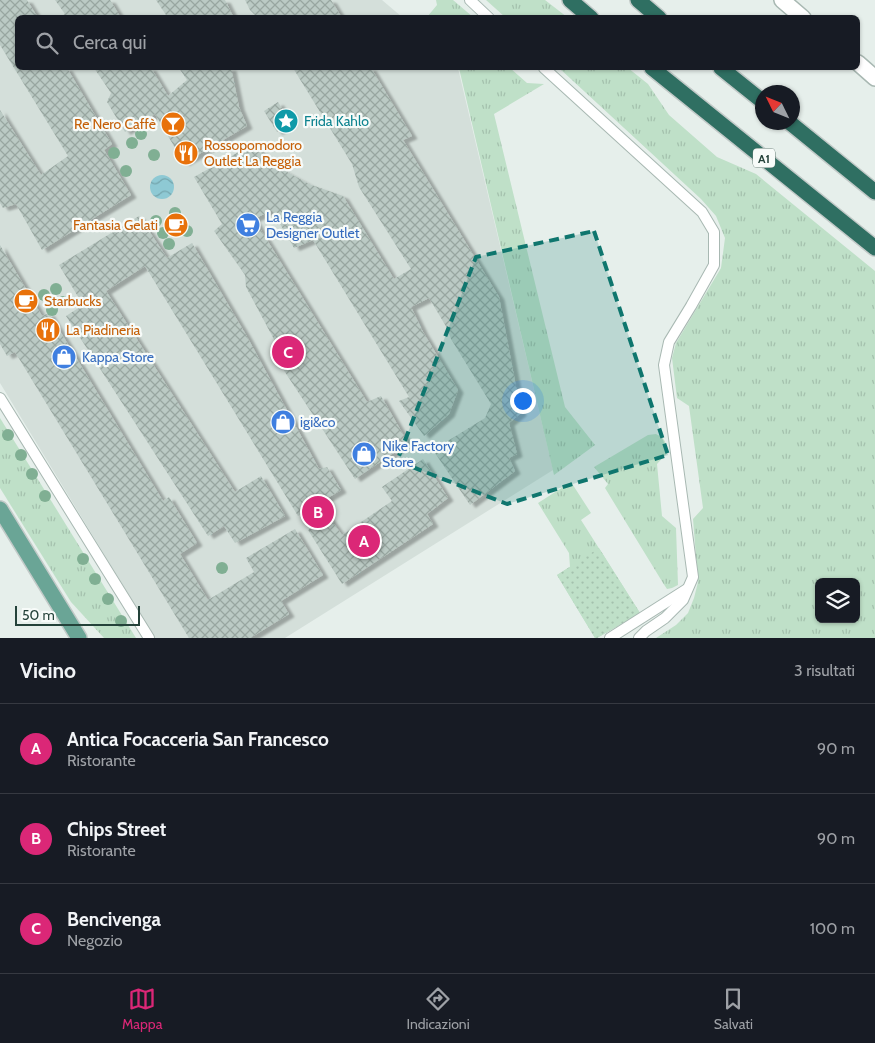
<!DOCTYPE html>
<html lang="it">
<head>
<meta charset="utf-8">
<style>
  body { margin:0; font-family:Cabin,sans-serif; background:#242831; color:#f1f3f6 }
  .controls { position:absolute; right:15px; bottom:15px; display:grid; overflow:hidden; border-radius:8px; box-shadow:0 1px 4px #0004 }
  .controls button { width:45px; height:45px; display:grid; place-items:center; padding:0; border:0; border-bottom:1px solid #363941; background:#171b24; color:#f1f3f6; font:25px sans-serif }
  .compass { position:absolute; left:755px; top:85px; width:45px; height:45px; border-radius:50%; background:#171b24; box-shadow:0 1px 4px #0004; rotate:313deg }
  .scale { position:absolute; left:15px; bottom:12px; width:125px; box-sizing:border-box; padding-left:5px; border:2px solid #24423a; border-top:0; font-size:14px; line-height:18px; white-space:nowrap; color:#24423a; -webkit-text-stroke:4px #f7fbf9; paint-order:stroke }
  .you { position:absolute; left:522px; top:400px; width:18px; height:18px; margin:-12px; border:4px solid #fff; border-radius:50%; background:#1a73e8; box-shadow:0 0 0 8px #1a73e833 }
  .badge { display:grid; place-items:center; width:32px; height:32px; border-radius:50%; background:#db2777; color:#fff; font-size:16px; font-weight:700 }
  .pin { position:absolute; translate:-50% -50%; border:2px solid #fff; box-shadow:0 1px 5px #0006 }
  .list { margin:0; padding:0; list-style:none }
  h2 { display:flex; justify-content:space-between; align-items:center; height:65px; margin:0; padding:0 20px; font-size:21px }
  h2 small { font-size:16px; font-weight:400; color:#9ea1a6 }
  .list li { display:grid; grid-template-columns:32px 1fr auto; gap:15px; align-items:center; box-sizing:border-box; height:90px; padding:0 20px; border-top:1px solid #363941 }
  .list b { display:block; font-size:19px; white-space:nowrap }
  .list p { margin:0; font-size:16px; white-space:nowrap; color:#9ea1a6 }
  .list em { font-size:16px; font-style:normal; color:#9ea1a6 }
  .icon { flex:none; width:28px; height:28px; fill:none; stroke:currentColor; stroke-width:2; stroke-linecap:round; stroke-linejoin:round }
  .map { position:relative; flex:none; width:875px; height:638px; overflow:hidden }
  .search { position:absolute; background:#171b24; box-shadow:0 1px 4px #0004; left:15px; right:15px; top:15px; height:55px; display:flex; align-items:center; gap:12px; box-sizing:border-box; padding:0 18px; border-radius:8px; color:#9ea1a6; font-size:19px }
  .sheet { height:335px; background:#171b24 }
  nav { display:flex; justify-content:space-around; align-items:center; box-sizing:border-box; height:70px; border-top:1px solid #363941; background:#171b24; font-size:14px; color:#9ea1a6 }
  nav a { display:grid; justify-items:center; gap:2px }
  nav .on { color:#db2777 }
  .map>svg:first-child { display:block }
  .built { fill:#d4dfda }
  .grass { fill:url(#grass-tufts); fill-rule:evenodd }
  .park { fill:url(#park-dots) }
  .water { fill:url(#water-waves) }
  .building { fill:url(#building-cross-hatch); filter:url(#shadow) }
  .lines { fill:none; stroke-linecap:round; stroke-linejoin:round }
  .service-casing { stroke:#a8b8b2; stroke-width:12 }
  .tertiary-casing { stroke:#a8b8b2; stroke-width:18 }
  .primary-casing { stroke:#c2cac8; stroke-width:18 }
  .motorway-casing { stroke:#c2cac8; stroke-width:18 }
  .service { stroke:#fff; stroke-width:10 }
  .tertiary { stroke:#fff; stroke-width:15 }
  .primary { stroke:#6aa596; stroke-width:15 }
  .motorway { stroke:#2f6f62; stroke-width:15 }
  .tree { fill:#80af93 }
  .marked { fill:#0f766e; fill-opacity:0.2; stroke:#0f766e; stroke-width:4; stroke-dasharray:10 6; stroke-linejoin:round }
  .labels { text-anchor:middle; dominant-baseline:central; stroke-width:4.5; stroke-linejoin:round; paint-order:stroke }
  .shield { fill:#f7fbf9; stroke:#637a73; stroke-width:1 }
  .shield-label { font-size:12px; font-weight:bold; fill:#24423a }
  .culture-label { font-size:14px; fill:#0d838f; stroke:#f7fbf9; text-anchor:start }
  .food-label { font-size:14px; fill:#c56008; stroke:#f7fbf9; text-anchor:start }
  .shop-label { font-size:14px; fill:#366cbe; stroke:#f7fbf9; text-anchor:start }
</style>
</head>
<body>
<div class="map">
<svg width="875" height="638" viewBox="0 0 875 638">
  <defs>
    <pattern id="grass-tufts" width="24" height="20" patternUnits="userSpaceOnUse" patternTransform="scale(1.25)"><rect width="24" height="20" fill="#bfe0c8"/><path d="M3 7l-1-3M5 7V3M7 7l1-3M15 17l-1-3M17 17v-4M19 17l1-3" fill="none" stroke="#a4c1ad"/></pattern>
    <pattern id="park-dots" width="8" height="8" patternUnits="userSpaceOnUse" patternTransform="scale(1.25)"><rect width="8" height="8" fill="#bfe0c8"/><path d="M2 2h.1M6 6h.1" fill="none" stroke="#a4c1ad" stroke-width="1.8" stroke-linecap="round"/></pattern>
    <pattern id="water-waves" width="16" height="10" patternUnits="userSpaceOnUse" patternTransform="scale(1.25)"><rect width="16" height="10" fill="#8ec9d4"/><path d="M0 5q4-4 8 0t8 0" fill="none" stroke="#74a5ad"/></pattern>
    <pattern id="building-cross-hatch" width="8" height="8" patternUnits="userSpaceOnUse" patternTransform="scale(1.25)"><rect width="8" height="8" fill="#bbcac4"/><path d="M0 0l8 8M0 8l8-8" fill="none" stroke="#98a6a0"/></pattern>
    <filter id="shadow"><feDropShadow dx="5.5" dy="3" stdDeviation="1" flood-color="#0004"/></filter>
  </defs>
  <rect width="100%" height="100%" fill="#e6efeb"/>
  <polygon class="built" points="0,0 382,0 402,17 18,18 18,68 458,68 553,470 285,638 155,638 0,383"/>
  <g class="grass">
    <polygon points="436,0 453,0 473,17 427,17 437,5"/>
    <polygon points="486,0 545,0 567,17 505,17"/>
    <polygon points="459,68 510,68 527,83 544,84 494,114 565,407 595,445 554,475"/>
    <path d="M559,68h69l20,16 21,31 48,42 39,17 119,97v367h-219l20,-13 12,-12 6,-15 4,-16 -5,-63 10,-11 -14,-102 -12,-8 -5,-40 4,-15 45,-75 4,-30 -9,-22 -15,-17zM819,582h37v37h-37z"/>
    <polygon points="0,418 136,638 104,638 71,602 0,488"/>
    <path d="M656,434c10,5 10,8 11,19l-10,11 5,52 14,12 2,57 -6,3 -5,1 -4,-6 -58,-95 3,-4 -14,-17 54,-32z"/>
    <polygon points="571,482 591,513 581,520 640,613 597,638 595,638 557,575 570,567 569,553 538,503"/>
  </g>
  <polygon class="park" points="599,548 640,613 597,638 595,638 557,575"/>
  <circle class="water" cx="162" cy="187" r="12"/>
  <g class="building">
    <polygon points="0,0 27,0 38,18 18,18 18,68 67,68 112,144 104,150 131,195 42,250 16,204 3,208 0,203 0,110 41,175 68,156 0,45"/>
    <polygon points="55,0 110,0 121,18 59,18 65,14"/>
    <polygon points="156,0 225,0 234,18 168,18"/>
    <polygon points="245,0 331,0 342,18 258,18 250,10"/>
    <polygon points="94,68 151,68 168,96 187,80 179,68 231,68 239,107 247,126 184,163 155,114 125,132 107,102 111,93"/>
    <polygon points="293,68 371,68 412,136 403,140 499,297 521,413 509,423 517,454 509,458 515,471 470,505 433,450 485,418 491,404 451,339 447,328 429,298 411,307 423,332 458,390 449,414 424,436 399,401 409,397 313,240 294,248 272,210 254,219 367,402 381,396 408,443 355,479 281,366 285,360 246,287 245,275 214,231 222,224 194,177 253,144 278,167 309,184 343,196 394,279 411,269 359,187 352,164"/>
    <polygon points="278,102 291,123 277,132 264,111"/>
    <polygon points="139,216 167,258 192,243 246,335 319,469 327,467 341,490 298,516 145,266 106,291 235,492 261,476 285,516 235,543 224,526 208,536 66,316 83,305 59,265"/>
    <polygon points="0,245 42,316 49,313 163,501 169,497 197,543 180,554 208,600 254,572 246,558 295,529 323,575 281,601 289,614 250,638 189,638 15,352 7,356 0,344"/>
    <polygon points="423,459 448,498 427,514 433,524 342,584 308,530 329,517 342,535 392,501 382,487"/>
  </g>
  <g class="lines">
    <defs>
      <g id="service">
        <polyline points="470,0 489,18"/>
        <polyline points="544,68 702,212 714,232 714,265 691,306 669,342 664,365 693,577 683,600 665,618 646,631 639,638"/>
        <polyline points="0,398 149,638"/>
        <polyline points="610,638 687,589"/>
      </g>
      <g id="tertiary">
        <polyline points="782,0 803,18"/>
        <polyline points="858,63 875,78"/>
      </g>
      <polyline id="primary" points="0,509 79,638"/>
      <g id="motorway">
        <polyline points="570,0 591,18"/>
        <polyline points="638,0 659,18"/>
        <polyline points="652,68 875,248"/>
        <polyline points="721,68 762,101"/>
        <polyline points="789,122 875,192"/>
      </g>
    </defs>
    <use href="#service" class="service-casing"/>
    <use href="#tertiary" class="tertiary-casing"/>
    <use href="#primary" class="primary-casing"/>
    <use href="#motorway" class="motorway-casing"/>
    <use href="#service" class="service"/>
    <use href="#tertiary" class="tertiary"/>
    <use href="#primary" class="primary"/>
    <use href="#motorway" class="motorway"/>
  </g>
  <g class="tree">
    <circle cx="141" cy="134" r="6"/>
    <circle cx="132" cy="143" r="6"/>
    <circle cx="114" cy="153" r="6"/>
    <circle cx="154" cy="155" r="6"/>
    <circle cx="126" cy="171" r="6"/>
    <circle cx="175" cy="213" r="6"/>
    <circle cx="156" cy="221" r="6"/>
    <circle cx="187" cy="231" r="6"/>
    <circle cx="163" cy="233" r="6"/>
    <circle cx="169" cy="244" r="6"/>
    <circle cx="56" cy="289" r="6"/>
    <circle cx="44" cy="295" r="6"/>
    <circle cx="63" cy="302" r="6"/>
    <circle cx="52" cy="310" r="6"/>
    <circle cx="8" cy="435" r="6"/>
    <circle cx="21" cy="455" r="6"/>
    <circle cx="32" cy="474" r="6"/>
    <circle cx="45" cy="496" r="6"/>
    <circle cx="83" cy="559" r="6"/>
    <circle cx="222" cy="568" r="6"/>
    <circle cx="95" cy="579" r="6"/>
    <circle cx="108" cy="599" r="6"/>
    <circle cx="121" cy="621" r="6"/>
  </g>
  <path class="marked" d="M594,231l74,224 -161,49 -110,-43 79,-204z"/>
  <defs>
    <symbol id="sight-disc" viewBox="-11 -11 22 22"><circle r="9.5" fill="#0f9aa8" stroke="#f7fbf9"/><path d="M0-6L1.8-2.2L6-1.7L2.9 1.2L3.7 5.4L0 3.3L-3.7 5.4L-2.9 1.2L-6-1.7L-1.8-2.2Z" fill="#fff"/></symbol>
    <symbol id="bar-disc" viewBox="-11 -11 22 22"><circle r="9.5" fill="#e8710a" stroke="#f7fbf9"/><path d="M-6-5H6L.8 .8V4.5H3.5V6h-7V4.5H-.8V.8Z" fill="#fff"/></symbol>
    <symbol id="restaurant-disc" viewBox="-11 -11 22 22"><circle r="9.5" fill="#e8710a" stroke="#f7fbf9"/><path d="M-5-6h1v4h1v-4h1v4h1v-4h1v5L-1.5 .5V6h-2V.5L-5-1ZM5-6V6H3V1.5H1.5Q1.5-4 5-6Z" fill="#fff"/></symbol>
    <symbol id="cafe-disc" viewBox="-11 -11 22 22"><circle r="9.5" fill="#e8710a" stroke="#f7fbf9"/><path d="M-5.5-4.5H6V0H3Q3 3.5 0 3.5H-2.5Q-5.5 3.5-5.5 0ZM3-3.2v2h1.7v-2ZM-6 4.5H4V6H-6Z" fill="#fff"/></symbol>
    <symbol id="supermarket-disc" viewBox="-11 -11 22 22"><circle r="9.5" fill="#3f7fe0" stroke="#f7fbf9"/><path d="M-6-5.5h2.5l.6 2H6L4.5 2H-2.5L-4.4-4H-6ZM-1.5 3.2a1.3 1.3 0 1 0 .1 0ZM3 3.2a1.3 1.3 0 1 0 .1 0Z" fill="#fff"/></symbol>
    <symbol id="shop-disc" viewBox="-11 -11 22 22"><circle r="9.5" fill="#3f7fe0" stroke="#f7fbf9"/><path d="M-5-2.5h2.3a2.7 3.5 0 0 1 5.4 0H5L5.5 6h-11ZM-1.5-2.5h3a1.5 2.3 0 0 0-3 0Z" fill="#fff"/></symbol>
  </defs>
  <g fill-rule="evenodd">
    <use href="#sight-disc" x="272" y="107" width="28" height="28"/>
    <use href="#bar-disc" x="159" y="110" width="28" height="28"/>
    <use href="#restaurant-disc" x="172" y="139" width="28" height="28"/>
    <use href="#cafe-disc" x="162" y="211" width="28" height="28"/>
    <use href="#supermarket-disc" x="234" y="211" width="28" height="28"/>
    <use href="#cafe-disc" x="12" y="287" width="28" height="28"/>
    <use href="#restaurant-disc" x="34" y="316" width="28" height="28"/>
    <use href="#shop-disc" x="50" y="343" width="28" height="28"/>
    <use href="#shop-disc" x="269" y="408" width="28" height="28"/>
    <use href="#shop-disc" x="350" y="440" width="28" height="28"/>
  </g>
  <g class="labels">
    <rect class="shield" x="753" y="148.5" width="22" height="19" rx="4"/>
    <g class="shield-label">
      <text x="764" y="158">A1</text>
    </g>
    <g class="culture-label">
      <text x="304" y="121">Frida Kahlo</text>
    </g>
    <g class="food-label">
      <text x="156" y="124" text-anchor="end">Re Nero Caffè</text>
      <text x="204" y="145">Rossopomodoro<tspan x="204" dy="16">Outlet La Reggia</tspan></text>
      <text x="158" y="225" text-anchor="end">Fantasia Gelati</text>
      <text x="44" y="301">Starbucks</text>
      <text x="66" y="330">La Piadineria</text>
    </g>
    <g class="shop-label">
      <text x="266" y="217">La Reggia<tspan x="266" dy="16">Designer Outlet</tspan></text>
      <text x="82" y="357">Kappa Store</text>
      <text x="300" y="422">igi&amp;co</text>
      <text x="382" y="446">Nike Factory<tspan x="382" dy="16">Store</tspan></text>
    </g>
  </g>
</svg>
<div class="controls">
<button><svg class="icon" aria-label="layers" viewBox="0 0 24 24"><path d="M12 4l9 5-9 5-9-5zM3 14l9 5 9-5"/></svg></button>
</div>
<svg class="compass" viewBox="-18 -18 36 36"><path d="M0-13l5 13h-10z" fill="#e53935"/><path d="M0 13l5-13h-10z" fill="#9ea1a6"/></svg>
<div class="scale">50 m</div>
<div class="you"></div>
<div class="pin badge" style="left:364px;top:541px">A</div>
<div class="pin badge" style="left:318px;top:512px">B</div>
<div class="pin badge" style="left:288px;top:352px">C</div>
<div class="search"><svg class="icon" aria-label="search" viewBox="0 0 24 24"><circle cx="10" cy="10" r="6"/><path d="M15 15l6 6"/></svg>Cerca qui</div>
</div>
<section class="sheet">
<h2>Vicino<small>3 risultati</small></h2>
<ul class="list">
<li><span class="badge">A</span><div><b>Antica Focacceria San Francesco</b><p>Ristorante</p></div><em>90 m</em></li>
<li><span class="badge">B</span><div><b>Chips Street</b><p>Ristorante</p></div><em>90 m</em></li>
<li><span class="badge">C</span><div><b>Bencivenga</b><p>Negozio</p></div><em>100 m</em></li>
</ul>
</section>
<nav>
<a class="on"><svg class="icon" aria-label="map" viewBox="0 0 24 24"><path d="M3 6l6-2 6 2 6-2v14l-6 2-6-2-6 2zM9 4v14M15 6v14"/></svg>Mappa</a>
<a><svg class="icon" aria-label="directions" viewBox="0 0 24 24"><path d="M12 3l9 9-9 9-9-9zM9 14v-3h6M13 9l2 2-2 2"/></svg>Indicazioni</a>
<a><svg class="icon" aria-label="saved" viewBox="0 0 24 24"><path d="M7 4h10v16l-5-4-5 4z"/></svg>Salvati</a>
</nav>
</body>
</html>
